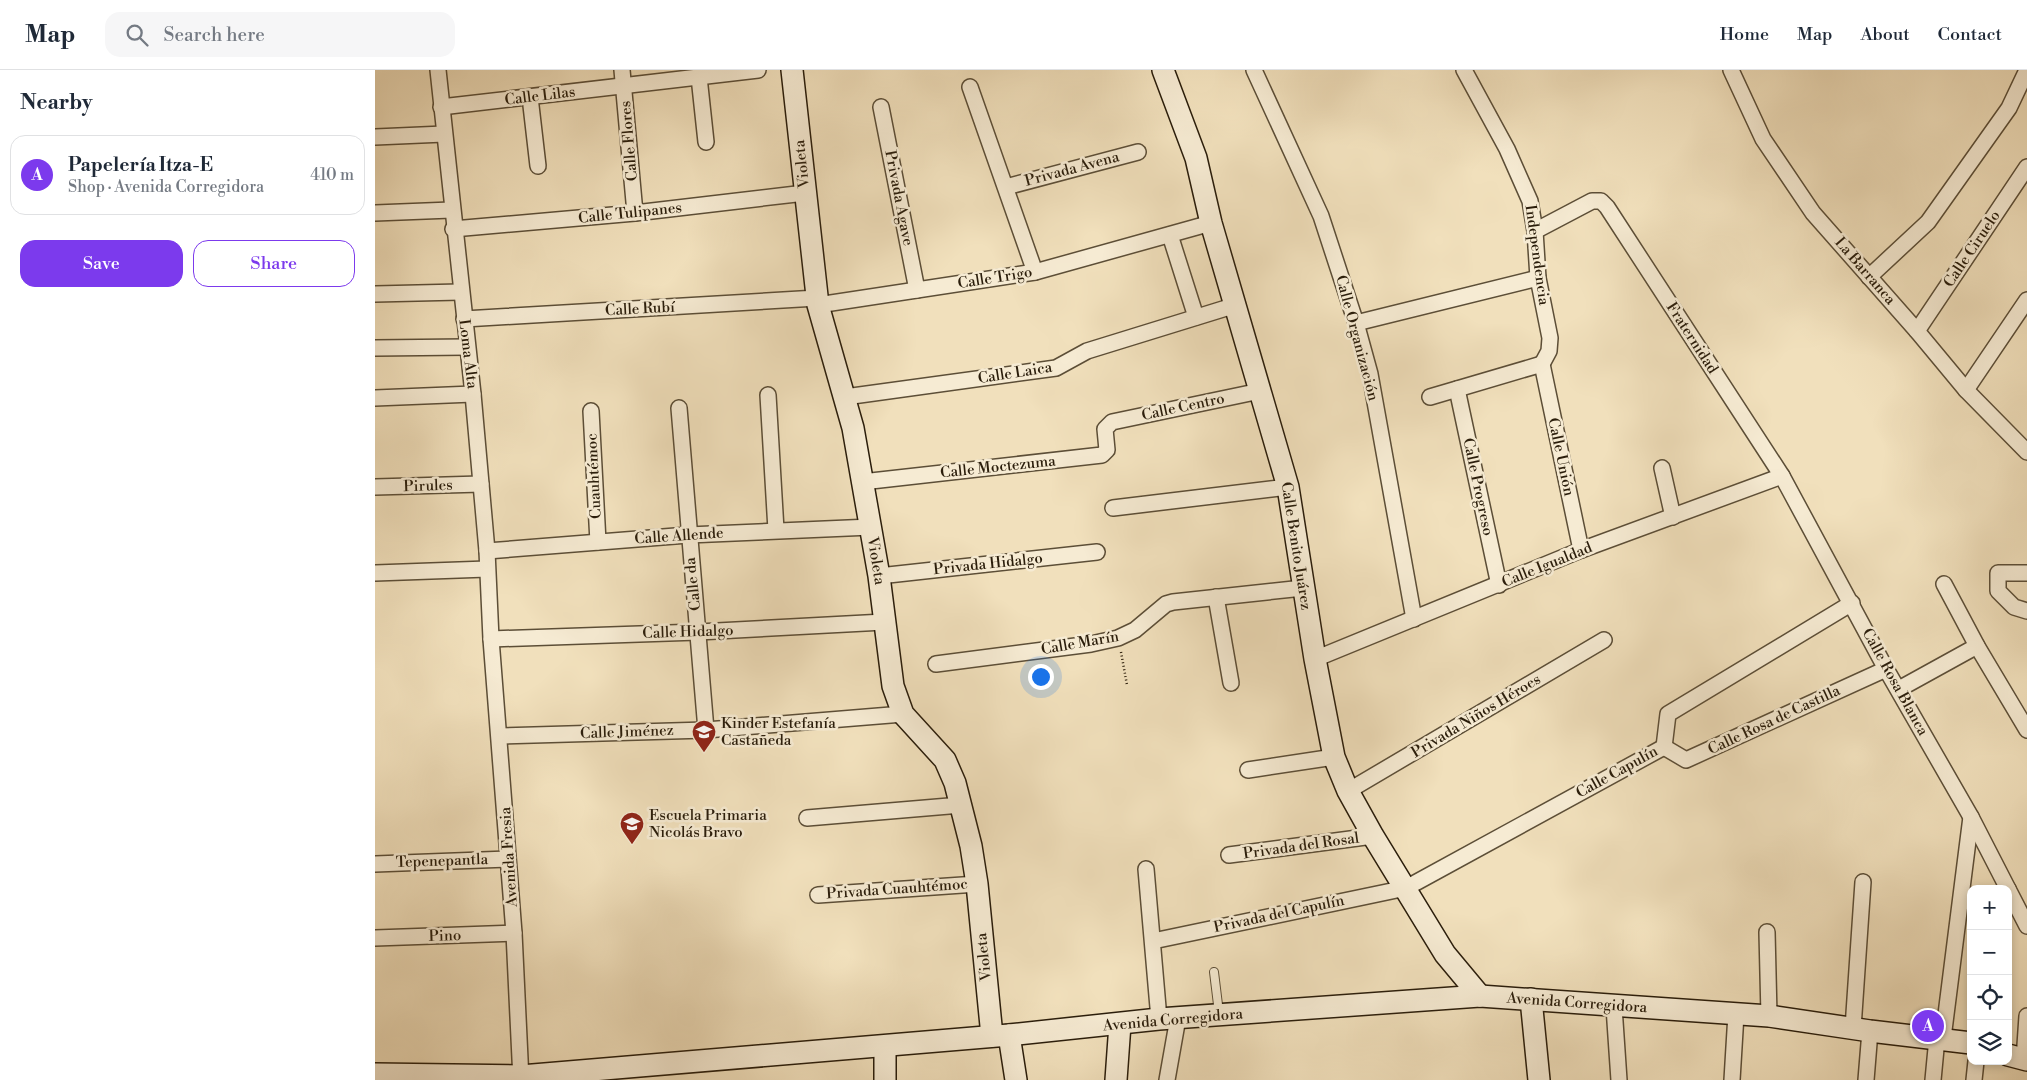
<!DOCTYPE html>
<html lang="en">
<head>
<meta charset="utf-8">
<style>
  body { margin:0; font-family:"Libre Bodoni",serif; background:#f6f6f7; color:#1f2937 }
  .controls { position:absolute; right:15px; bottom:15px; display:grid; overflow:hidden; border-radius:10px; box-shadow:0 2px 8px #0003 }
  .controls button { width:45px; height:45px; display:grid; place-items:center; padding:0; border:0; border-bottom:1px solid #e0e1e3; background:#fff; color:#1f2937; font:25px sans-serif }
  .you { position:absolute; left:665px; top:606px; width:18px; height:18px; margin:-12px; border:4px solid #fff; border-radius:50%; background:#1a73e8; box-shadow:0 0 0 8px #1a73e833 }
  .badge { display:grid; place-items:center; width:32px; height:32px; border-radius:50%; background:#7c3aed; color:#fff; font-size:16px; font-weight:700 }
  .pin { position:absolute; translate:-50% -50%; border:2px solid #fff; box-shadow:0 1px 5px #0006 }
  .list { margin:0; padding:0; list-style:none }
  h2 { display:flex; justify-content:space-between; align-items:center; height:65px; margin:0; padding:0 20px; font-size:21px }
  h2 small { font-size:16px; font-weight:400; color:#747a83 }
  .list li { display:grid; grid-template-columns:32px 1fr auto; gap:15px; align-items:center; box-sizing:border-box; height:80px; margin:0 10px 10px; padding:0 10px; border:1px solid #e0e1e3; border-radius:15px }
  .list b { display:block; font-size:19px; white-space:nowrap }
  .list p { margin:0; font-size:16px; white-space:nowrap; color:#747a83 }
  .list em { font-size:16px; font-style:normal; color:#747a83 }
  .actions { display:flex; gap:10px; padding:15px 20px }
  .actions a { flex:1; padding:11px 0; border:1px solid #7c3aed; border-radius:15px; text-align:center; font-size:18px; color:#7c3aed }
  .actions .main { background:#7c3aed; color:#fff }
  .icon { flex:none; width:28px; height:28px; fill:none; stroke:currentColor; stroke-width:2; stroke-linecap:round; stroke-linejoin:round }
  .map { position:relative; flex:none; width:1652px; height:1010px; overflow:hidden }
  header { display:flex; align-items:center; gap:30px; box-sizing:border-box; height:70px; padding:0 25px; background:#fff; border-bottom:1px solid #e0e1e3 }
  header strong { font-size:24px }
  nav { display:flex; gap:28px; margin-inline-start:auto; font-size:18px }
  .search { width:350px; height:45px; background:#f6f6f7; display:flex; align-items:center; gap:12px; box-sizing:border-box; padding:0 18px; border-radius:15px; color:#747a83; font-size:19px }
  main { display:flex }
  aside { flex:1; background:#fff }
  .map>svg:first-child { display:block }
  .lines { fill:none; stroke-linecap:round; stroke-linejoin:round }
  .lane-casing { stroke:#5c4e37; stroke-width:10 }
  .street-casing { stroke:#5c4e37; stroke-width:18 }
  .secondary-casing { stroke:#2a1d0b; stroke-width:24 }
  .path { stroke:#2a1d0b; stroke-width:2.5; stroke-dasharray:1 2.5; stroke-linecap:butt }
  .lane { stroke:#f6ebd3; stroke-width:8 }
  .street { stroke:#f6ebd3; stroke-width:15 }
  .secondary { stroke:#f6ebd3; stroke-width:21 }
  .labels { text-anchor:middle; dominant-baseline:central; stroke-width:5; stroke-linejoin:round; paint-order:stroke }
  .street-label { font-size:15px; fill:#2a1d0b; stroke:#f6ebd3 }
  .poi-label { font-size:15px; fill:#2a1d0b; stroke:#f6ebd3; text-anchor:start }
</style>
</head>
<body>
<header>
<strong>Map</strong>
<div class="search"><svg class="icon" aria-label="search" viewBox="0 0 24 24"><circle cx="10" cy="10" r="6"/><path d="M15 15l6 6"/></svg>Search here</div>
<nav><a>Home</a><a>Map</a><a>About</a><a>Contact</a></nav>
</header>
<main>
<aside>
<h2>Nearby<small></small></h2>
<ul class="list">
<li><span class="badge">A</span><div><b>Papelería Itza-E</b><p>Shop · Avenida Corregidora</p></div><em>410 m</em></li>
</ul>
<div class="actions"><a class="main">Save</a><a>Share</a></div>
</aside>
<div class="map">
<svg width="1652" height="1010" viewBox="0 0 1652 1010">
  <rect width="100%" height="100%" fill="#f1e0bc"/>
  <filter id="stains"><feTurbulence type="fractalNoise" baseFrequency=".004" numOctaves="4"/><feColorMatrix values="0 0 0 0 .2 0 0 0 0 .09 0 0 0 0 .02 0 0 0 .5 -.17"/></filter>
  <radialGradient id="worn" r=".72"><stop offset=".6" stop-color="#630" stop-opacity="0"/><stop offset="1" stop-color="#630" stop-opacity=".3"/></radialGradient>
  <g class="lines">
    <defs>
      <polyline id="lane" points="839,902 844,943"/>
      <g id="street">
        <polyline points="63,0 98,324 112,481 116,569 139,863 146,1010"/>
        <polyline points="247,0 260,143"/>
        <polyline points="879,0 946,146 981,253 995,304 1039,549"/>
        <polyline points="1089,0 1132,79 1155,131 1160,161 1163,208 1175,268 1174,281 1167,294"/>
        <polyline points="1356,0 1388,69 1438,143 1542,261 1591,320 1652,382"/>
        <polyline points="324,7 331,72"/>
        <polyline points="595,17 660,202"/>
        <polyline points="155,27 163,96"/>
        <polyline points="66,37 383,0"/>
        <polyline points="506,37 542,220"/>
        <polyline points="0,67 69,64"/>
        <polyline points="631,117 763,82"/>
        <polyline points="0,143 76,140"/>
        <polyline points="78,159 260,143 430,123"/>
        <polyline points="1160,161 1217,131 1226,131 1232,137 1407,406 1511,599 1596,747 1633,819"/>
        <polyline points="795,165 821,247"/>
        <polyline points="1494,207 1553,152 1634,38 1652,0"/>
        <polyline points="0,224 85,222"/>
        <polyline points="443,235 660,202 836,153"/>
        <polyline points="89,249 442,228"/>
        <polyline points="981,253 1163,208"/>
        <polyline points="1542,261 1652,97"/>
        <polyline points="0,278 91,277"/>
        <polyline points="1167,294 1206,480"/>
        <polyline points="1082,319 1124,515"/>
        <polyline points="1591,320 1652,230"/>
        <polyline points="393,325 401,460"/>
        <polyline points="470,327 681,298 712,281 861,235"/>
        <polyline points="1055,327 1167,294"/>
        <polyline points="0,328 98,324"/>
        <polyline points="304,338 331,660"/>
        <polyline points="216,341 223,472"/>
        <polyline points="1287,398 1298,447"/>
        <polyline points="487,412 727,385 732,380 730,359 737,352 885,321"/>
        <polyline points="0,417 106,414"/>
        <polyline points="738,438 913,417"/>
        <polyline points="112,481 313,465 496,457"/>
        <polyline points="0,503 112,499"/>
        <polyline points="1652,503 1623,503 1623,521 1639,537 1652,541"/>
        <polyline points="504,506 722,482"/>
        <polyline points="1569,514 1602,576 1652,660"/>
        <polyline points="841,527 856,613"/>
        <polyline points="116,569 323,562 509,552"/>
        <polyline points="940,589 1206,480 1407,406"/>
        <polyline points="561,594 716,574 743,568 760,560 791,534 798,532 928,518"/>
        <polyline points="1524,619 1602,576"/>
        <polyline points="125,666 331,660 528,644"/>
        <polyline points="1289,677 1293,644 1477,533"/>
        <polyline points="1289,677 1311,690 1511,599"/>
        <polyline points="873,700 959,687"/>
        <polyline points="973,721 1229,570"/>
        <polyline points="432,748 586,735"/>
        <polyline points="854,785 998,766"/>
        <polyline points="0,794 133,789"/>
        <polyline points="771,799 784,949"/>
        <polyline points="1633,819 1652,856"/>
        <polyline points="443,825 602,814"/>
        <polyline points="1392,862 1394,946"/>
        <polyline points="0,868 139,863"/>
        <polyline points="778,871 1031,818 1289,677"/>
        <polyline points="1239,937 1244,1010"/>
        <polyline points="1478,958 1488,812"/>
        <polyline points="1568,968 1596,747"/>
        <polyline points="1649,990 1652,946"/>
        <polyline points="792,1010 803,948"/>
        <polyline points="1357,1010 1361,944"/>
        <polyline points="1491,1010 1495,961"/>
        <polyline points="1558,1010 1562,968"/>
        <polyline points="1599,1010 1601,991"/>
      </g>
      <g id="secondary">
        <polyline points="417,0 443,235 478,358 504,506 518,616 528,644 570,690 580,713 596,776 602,814 617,966"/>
        <polyline points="788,0 821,88 836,153 913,417 940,589 959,687 973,721 998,766 1070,884 1105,926"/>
        <polyline points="1156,929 1164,1010"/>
        <polyline points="634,965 641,1010"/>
        <polyline points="510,976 510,1010"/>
        <polyline points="1633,985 1652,990"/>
        <polyline points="0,1004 146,1006 634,965 784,949 1105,926 1394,946 1495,961 1596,973"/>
        <polyline points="741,1010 745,954"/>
      </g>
    </defs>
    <use href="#lane" class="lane-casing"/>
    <use href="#street" class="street-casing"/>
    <use href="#secondary" class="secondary-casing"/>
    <polyline class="path" points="746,582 752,615"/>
    <use href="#lane" class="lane"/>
    <use href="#street" class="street"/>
    <use href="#secondary" class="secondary"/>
  </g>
  <defs>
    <symbol id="school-pin" viewBox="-11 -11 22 30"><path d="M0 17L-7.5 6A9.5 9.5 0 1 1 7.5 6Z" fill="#8f2418" stroke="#f6ebd3"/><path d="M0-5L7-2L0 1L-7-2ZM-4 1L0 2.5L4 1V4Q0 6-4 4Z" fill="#fff"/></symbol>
  </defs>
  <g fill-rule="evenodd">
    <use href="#school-pin" x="315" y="648" width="28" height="38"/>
    <use href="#school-pin" x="243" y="740" width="28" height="38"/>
  </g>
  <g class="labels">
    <g class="street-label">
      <text transform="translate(165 26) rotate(-7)">Calle Lilas</text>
      <text transform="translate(254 71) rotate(-95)">Calle Flores</text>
      <text transform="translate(427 94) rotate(-96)">Violeta</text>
      <text transform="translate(697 99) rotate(-15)">Privada Avena</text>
      <text transform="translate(524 128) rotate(79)">Privada Agave</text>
      <text transform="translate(255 143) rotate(-6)">Calle Tulipanes</text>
      <text transform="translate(1597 179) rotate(-56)">Calle Ciruelo</text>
      <text transform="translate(1162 185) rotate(82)">Independencia</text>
      <text transform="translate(1490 201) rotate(49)">La Barranca</text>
      <text transform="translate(620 208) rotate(-9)">Calle Trigo</text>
      <text transform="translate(265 239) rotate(-3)">Calle Rubí</text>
      <text transform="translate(982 268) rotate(75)">Calle Organización</text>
      <text transform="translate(1317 268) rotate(57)">Fraternidad</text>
      <text transform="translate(93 284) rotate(83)">Loma Alta</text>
      <text transform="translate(640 303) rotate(-9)">Calle Laica</text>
      <text transform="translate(808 337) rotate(-12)">Calle Centro</text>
      <text transform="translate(1186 387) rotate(78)">Calle Unión</text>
      <text transform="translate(623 397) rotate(-6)">Calle Moctezuma</text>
      <text transform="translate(219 406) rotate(-93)">Cuauhtémoc</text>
      <text transform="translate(53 416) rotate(-2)">Pirules</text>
      <text transform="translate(1103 417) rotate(78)">Calle Progreso</text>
      <text transform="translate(304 466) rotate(-4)">Calle Allende</text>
      <text transform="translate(921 476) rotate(81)">Calle Benito Juárez</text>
      <text transform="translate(501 491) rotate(81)">Violeta</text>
      <text transform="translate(613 494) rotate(-6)">Privada Hidalgo</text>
      <text transform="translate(1172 495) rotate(-22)">Calle Igualdad</text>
      <text transform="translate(318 514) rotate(-96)">Calle da</text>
      <text transform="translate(313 562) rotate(-2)">Calle Hidalgo</text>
      <text transform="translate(705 573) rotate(-10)">Calle Marín</text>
      <text transform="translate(1520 612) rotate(61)">Calle Rosa Blanca</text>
      <text transform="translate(1101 646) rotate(-31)">Privada Niños Héroes</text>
      <text transform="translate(1399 650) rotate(-25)">Calle Rosa de Castilla</text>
      <text transform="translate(252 662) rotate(-2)">Calle Jiménez</text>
      <text transform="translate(1242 702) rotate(-29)">Calle Capulín</text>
      <text transform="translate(926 776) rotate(-8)">Privada del Rosal</text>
      <text transform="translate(134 787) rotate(-94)">Avenida Fresia</text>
      <text transform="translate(67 791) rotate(-2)">Tepenepantla</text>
      <text transform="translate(522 819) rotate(-4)">Privada Cuauhtémoc</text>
      <text transform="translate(904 844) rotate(-12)">Privada del Capulín</text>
      <text transform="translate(70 866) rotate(-2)">Pino</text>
      <text transform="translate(609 887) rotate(-96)">Violeta</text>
      <text transform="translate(1202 933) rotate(4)">Avenida Corregidora</text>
      <text transform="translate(798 950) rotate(-5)">Avenida Corregidora</text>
    </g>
    <g class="poi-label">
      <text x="346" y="653">Kinder Estefanía<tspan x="346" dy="17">Castañeda</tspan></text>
      <text x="274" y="745">Escuela Primaria<tspan x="274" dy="17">Nicolás Bravo</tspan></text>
    </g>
  </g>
  <rect width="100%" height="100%" filter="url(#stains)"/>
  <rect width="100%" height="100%" fill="url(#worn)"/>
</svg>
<div class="controls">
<button>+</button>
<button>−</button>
<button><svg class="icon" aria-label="locate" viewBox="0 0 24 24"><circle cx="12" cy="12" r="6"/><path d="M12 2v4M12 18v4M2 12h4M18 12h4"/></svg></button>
<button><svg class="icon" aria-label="layers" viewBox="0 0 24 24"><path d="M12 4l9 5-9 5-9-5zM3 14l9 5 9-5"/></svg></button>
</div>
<div class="you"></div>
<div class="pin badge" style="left:1553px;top:956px">A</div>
</div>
</main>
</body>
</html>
